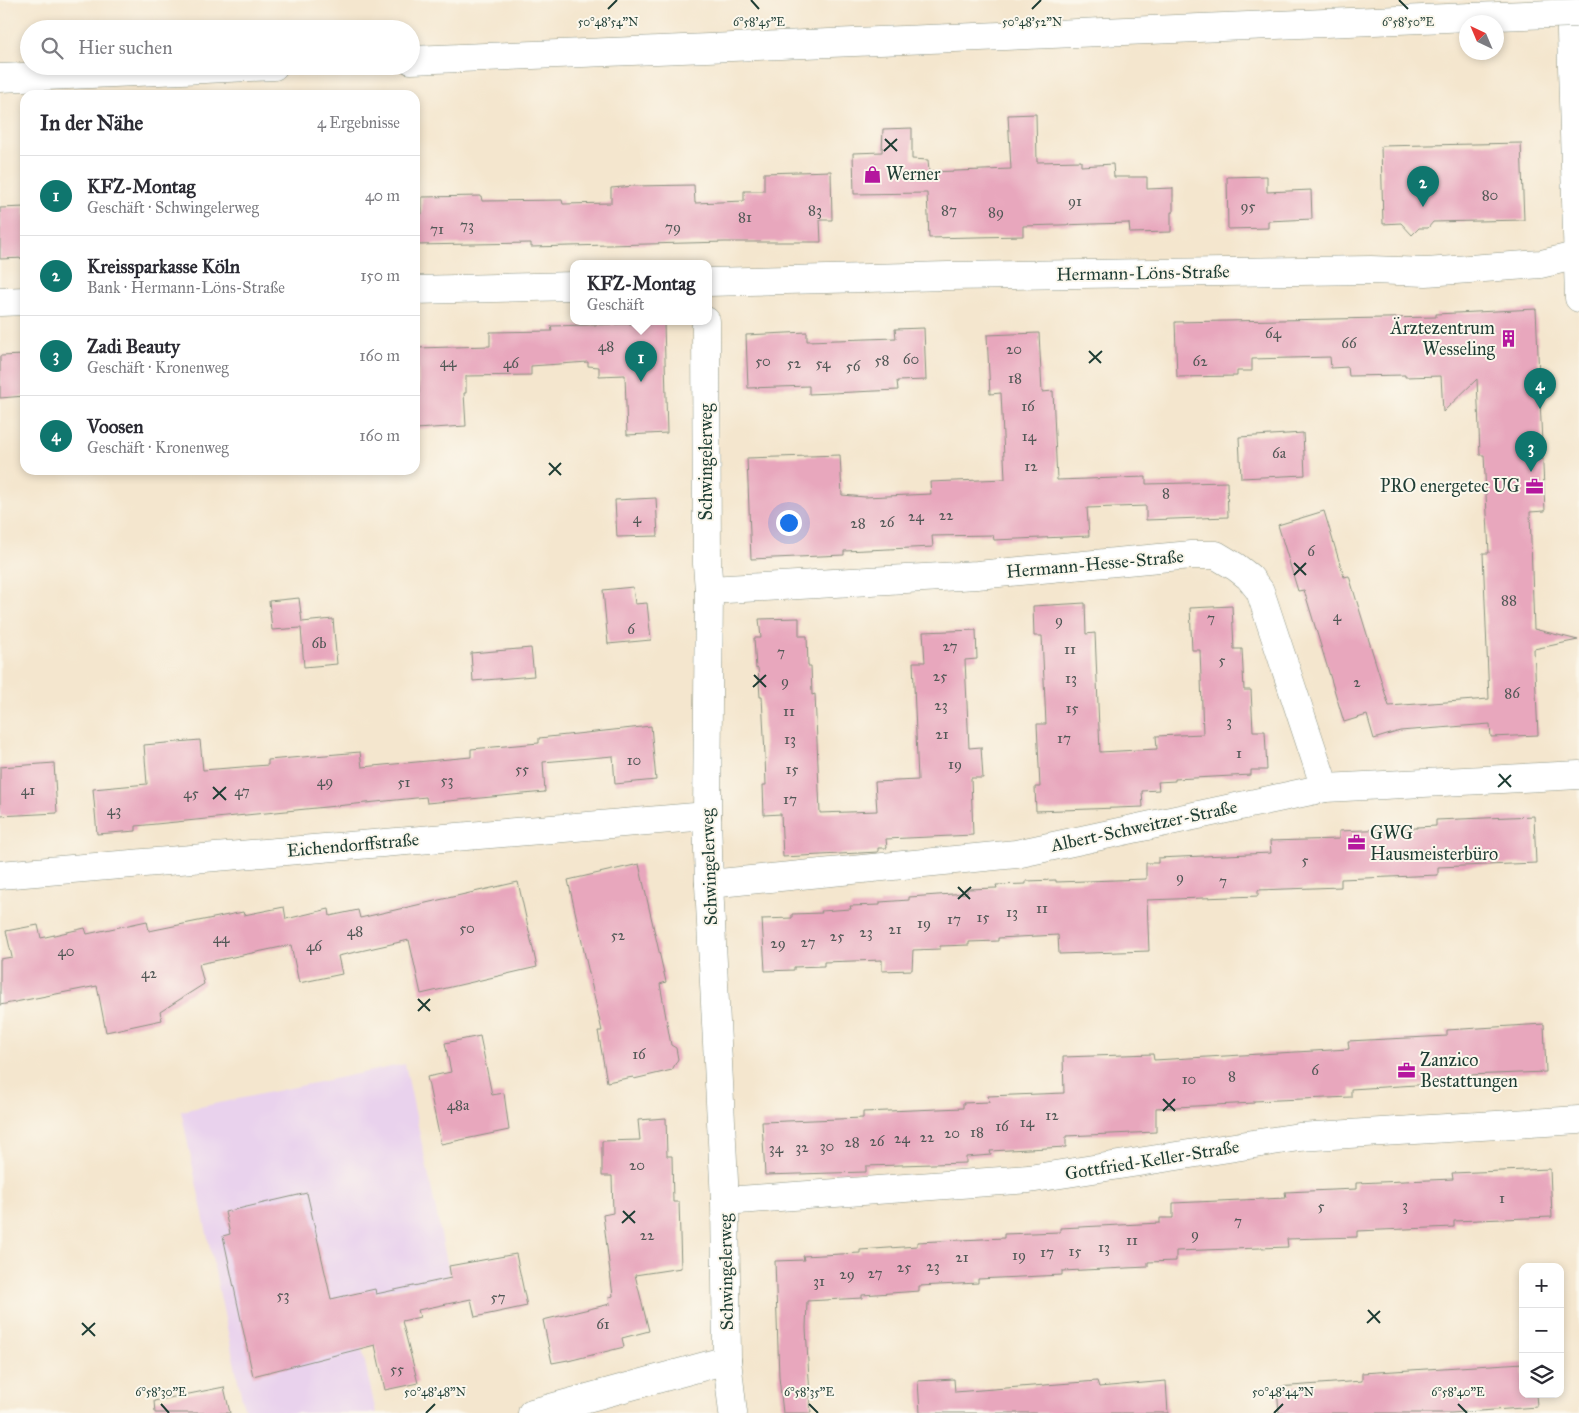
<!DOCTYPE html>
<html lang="de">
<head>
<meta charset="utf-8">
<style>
  body { margin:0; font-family:"IM FELL Great Primer",serif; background:#f2f2f3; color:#2b2b33 }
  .controls { position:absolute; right:15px; bottom:15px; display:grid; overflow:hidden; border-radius:10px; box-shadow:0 2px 8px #0003 }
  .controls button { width:45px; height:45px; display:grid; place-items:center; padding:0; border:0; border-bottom:1px solid #e1e1e2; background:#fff; color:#2b2b33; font:25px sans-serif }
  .compass { position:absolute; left:1459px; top:15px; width:45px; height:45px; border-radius:50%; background:#fff; box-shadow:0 2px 8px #0003; rotate:316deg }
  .you { position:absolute; left:788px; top:522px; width:18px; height:18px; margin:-12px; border:4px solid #fff; border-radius:50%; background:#1a73e8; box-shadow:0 0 0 8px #1a73e833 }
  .badge { display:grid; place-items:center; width:32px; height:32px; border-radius:50%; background:#0f766e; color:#fff; font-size:16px; font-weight:700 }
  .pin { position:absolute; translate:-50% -41px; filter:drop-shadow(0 1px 2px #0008) }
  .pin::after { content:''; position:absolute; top:26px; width:18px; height:15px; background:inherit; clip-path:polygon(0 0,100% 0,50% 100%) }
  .popup { position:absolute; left:570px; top:260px; width:142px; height:65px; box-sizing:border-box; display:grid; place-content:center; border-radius:10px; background:#fff; filter:drop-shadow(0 1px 4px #0005); font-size:16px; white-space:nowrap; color:#7c7c81 }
  .popup b { font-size:19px; color:#2b2b33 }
  .popup::after { content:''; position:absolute; left:50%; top:100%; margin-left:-10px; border:10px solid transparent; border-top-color:#fff }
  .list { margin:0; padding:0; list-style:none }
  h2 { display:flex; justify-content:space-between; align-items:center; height:65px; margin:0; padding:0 20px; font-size:21px }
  h2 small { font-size:16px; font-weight:400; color:#7c7c81 }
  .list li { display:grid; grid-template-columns:32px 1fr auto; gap:15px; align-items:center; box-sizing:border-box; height:80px; padding:0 20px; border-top:1px solid #e1e1e2 }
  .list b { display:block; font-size:19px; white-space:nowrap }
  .list p { margin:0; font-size:16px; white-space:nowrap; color:#7c7c81 }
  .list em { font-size:16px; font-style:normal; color:#7c7c81 }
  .icon { flex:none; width:28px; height:28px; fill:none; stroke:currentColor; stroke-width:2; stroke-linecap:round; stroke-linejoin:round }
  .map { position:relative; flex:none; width:1579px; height:1413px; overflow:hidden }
  .search { position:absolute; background:#fff; box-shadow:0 2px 8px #0003; left:20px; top:20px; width:400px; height:55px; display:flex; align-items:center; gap:12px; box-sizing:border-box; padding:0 18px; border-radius:28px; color:#7c7c81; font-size:19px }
  .panel { position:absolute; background:#fff; box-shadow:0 2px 8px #0003; left:20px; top:90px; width:400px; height:385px; border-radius:15px }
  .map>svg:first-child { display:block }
  .built { fill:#e9d2ed }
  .building { fill:#e8a7bd }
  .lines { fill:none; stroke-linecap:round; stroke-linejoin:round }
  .street-casing { stroke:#8a9281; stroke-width:29 }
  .secondary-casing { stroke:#8a9281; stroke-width:29 }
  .highway-casing { stroke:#8a9281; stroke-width:29 }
  .street { stroke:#fff; stroke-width:28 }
  .secondary { stroke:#fff; stroke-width:28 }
  .highway { stroke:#fff; stroke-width:28 }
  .highway-bridge-casing { stroke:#8a9281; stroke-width:29; stroke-linecap:butt }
  .highway-bridge { stroke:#fff; stroke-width:28 }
  .ticks { fill:none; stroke:#1f3d34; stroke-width:2 }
  .labels { text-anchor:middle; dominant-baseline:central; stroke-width:4; stroke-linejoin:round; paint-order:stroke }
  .number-label { font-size:15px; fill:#515856 }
  .poi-label { font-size:18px; fill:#1f3d34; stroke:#fbf7ec; text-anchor:start }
  .street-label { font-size:18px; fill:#1f3d34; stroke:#fbf7ec }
  .ticks-label { font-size:12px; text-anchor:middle; fill:#1f3d34; stroke:#fbf7ec; stroke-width:4; stroke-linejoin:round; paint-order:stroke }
</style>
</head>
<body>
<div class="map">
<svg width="1579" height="1413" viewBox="0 0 1579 1413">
  <rect width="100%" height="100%" fill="#fbf7ec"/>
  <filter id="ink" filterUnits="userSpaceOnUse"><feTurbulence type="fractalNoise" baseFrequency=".02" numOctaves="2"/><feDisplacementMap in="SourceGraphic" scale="10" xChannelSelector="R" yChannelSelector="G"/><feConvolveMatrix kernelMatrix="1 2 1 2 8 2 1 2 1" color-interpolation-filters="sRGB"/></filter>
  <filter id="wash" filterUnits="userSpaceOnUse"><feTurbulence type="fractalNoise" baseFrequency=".0096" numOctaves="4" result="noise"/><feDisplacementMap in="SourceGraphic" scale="20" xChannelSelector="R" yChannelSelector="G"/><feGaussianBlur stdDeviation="1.12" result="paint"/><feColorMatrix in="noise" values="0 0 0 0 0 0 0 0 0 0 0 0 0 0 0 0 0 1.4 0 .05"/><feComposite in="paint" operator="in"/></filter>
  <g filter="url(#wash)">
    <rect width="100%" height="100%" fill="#f4e6ce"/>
    <polygon class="built" points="405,1064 450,1277 351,1298 376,1413 245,1413 181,1111"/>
    <g id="blocks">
      <g class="building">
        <polygon points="1036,114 1037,162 1081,161 1081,166 1113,164 1114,177 1147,177 1147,189 1173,188 1173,212 1171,212 1171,232 1130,233 1129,223 1023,226 1023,236 929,238 927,193 854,194 853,153 882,152 883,129 912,128 912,159 928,160 929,172 1011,169 1008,115"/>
        <polygon points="1521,143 1524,220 1433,222 1428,228 1419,228 1412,235 1401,223 1383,224 1381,146"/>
        <polygon points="831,171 832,220 820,220 821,242 725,242 531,247 531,243 415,245 415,214 422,214 422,197 481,196 482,201 562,200 563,204 611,203 611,188 634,186 694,185 695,203 744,201 744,191 764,191 764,173"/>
        <polygon points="1267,176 1267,192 1311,190 1312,219 1268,221 1268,228 1228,229 1227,177"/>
        <polygon points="25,207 25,258 0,259 0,208"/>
        <polygon points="1536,309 1545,511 1530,512 1534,629 1578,640 1534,649 1538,735 1491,737 1490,724 1400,731 1374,739 1367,715 1344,722 1304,590 1298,591 1278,525 1324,511 1344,577 1349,576 1389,706 1489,699 1483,553 1489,553 1484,455 1480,455 1477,379 1443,412 1441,376 1405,377 1405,375 1349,376 1348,367 1331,368 1330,357 1252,359 1252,371 1237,371 1237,376 1177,377 1175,322 1436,317 1436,314"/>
        <polygon points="664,323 667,433 627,435 625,375 599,376 599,367 588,366 588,362 531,366 531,375 466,376 466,393 464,393 466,426 415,429 415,394 419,393 417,348 490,346 490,332 552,331 551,326"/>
        <polygon points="924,328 926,380 897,381 898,390 809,394 809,386 748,388 746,335 807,332 807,341 837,340 896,338 895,329"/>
        <polygon points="1039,333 1042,392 1053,391 1057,480 1146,477 1146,484 1227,482 1228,517 1146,520 1146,506 1087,508 1089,536 994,540 993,535 932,536 933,547 844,551 844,555 751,559 747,458 840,455 842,495 865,497 931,494 930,482 1005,479 1001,393 990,394 987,335"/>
        <polygon points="24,355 25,396 0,398 0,356"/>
        <polygon points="1303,433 1305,475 1241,478 1239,437"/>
        <polygon points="656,498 658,536 617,537 615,500"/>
        <polygon points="633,587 635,604 647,603 651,640 608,644 603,590"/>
        <polygon points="299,598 302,622 333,619 337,664 304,667 301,628 272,630 269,601"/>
        <polygon points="1085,603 1086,634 1095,633 1100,752 1157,749 1156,736 1203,734 1200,650 1192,650 1190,608 1232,606 1234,649 1242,649 1244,690 1251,690 1253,731 1265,731 1267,770 1251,770 1251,775 1175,779 1175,781 1158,782 1159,790 1142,791 1143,807 1036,811 1035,787 1040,787 1037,724 1046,724 1042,636 1034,636 1033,606"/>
        <polygon points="799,618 799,636 807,636 808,666 811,666 812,695 815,694 820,813 877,811 875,782 918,780 913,662 925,662 923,632 976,630 977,659 965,660 969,748 981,747 983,778 971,778 973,835 886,839 887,848 878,848 878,852 783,857 781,814 764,815 763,785 766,785 765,755 762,697 760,697 758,668 756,669 754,638 761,638 759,619"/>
        <polygon points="531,648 534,676 473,681 471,653"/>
        <polygon points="651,726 656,780 615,784 613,756 543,762 545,792 427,803 426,797 136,826 136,831 97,834 93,789 147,784 144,745 200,740 203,770 268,765 268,760 360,752 362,767 471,757 471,749 539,743 539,738"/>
        <polygon points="54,763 57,813 0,816 0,767"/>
        <polygon points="1534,816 1536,863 1438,867 1438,875 1341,879 1341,887 1258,890 1258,896 1147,900 1149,951 1059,954 1058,935 998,938 998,941 969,942 969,945 940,946 940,949 913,950 912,970 882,971 882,960 824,962 824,966 794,967 794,970 765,971 762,919 792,918 792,914 822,913 821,911 851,909 850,906 880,905 880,902 909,900 909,897 967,893 967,889 997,888 996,885 1026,884 1026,881 1056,880 1056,882 1146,879 1146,863 1158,863 1158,858 1271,853 1270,841 1339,839 1339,831 1417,828 1417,827 1436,826 1436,820"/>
        <polygon points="639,864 666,982 660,984 671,1045 676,1048 678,1059 672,1070 634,1079 633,1077 607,1082 598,1031 602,1031 568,880"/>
        <polygon points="518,882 537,967 421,994 409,940 338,956 342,974 299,983 291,945 199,964 204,984 160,1012 162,1020 106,1032 97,986 0,1005 0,959 12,957 6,931 38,925 41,938 85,928 87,934 147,921 149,931 243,912 244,915 284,907 286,919 329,909 330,916 358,910 360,918"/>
        <polygon points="1544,1024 1546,1072 1467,1075 1467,1077 1449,1078 1449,1083 1351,1089 1351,1097 1254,1101 1254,1103 1156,1108 1156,1132 1066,1136 1066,1147 990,1151 991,1155 966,1157 966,1163 866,1166 866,1172 765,1175 762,1122 863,1118 863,1112 963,1108 963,1103 989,1102 988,1096 1064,1093 1063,1057 1153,1054 1154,1060 1349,1049 1348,1041 1447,1036 1447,1030"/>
        <polygon points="480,1036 492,1095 504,1093 509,1130 441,1144 427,1077 451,1072 445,1043"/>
        <polygon points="666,1118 667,1156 672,1156 673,1202 679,1202 681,1268 635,1275 649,1331 622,1338 624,1347 568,1361 568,1360 552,1363 543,1320 610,1304 609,1297 613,1296 603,1215 613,1213 612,1176 602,1176 602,1141 640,1140 638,1120"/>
        <polygon points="1550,1169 1552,1217 1454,1221 1454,1227 1357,1231 1357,1237 1287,1239 1288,1247 1176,1251 1176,1261 1148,1262 1148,1267 1062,1271 1062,1275 978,1279 978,1283 919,1286 919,1291 862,1295 862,1298 807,1301 806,1328 811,1413 783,1413 779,1377 775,1261 804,1260 803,1256 860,1253 860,1250 917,1246 917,1242 1004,1238 1004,1234 1060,1232 1060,1228 1160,1223 1160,1218 1173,1218 1173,1203 1286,1198 1285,1192 1356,1189 1356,1183 1453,1179 1452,1173"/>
        <polygon points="307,1193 331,1299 375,1289 376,1294 451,1278 449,1266 516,1254 527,1306 475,1317 471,1299 418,1310 420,1317 402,1321 418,1383 385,1390 375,1345 253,1376 223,1236 230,1234 225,1212"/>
        <polygon points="1523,1363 1523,1394 1536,1394 1537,1407 1451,1413 1279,1413 1277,1387 1362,1381 1362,1373"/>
        <polygon points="954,1379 955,1392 1097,1381 1099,1387 1166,1381 1168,1413 920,1413 918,1381"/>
        <polygon points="224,1387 230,1413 155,1413 154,1401"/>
      </g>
    </g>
  </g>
  <g filter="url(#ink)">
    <use href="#blocks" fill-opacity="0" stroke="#8a9281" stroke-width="1"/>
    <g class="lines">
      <defs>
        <g id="street">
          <polyline points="708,282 948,276 1371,270 1426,272 1541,264 1579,255"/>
          <polyline points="415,290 574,286"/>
          <polyline points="0,302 25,301"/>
          <polyline points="706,321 707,564 709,590 707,816 709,884 725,1201 727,1360 733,1413"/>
          <polyline points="709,590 977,575 1191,555 1216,555 1236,567 1249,577 1260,591 1325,788"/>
          <polyline points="0,875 707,816"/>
          <polyline points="709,884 1016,854 1325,788 1579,775"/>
          <polyline points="725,1201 1029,1179 1299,1137 1579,1120"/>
          <polyline points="532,1413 727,1360"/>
        </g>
        <polyline id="secondary" points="1570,0 1579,298"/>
        <g id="highway">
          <polyline points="411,60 1471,17"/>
          <polyline points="0,78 274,66"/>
        </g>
      </defs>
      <use href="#street" class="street-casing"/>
      <use href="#secondary" class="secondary-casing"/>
      <use href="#highway" class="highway-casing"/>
      <use href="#street" class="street"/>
      <use href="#secondary" class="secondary"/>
      <use href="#highway" class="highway"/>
      <defs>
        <polyline id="highway-bridge" points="1471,17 1579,13"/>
      </defs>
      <use href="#highway-bridge" class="highway-bridge-casing"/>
      <use href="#highway-bridge" class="highway-bridge"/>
    </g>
  </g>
  <path class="ticks" d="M751,0l8,9M1399,0l9,9M608,9l9,-9M1032,9l9,-9M885,139l12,12M884,151l13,-12M1089,351l12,12M1089,363l13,-12M549,463l12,12M549,475l12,-12M1294,563l12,12M1294,575l12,-12M754,675l12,12M753,687l13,-12M1499,774l12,13M213,787l13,13M1498,787l13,-12M213,799l13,-12M958,887l12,12M958,899l13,-12M418,999l12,12M418,1011l12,-12M1163,1099l12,12M1163,1111l12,-12M623,1211l12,12M622,1223l13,-12M1368,1310l12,13M82,1323l13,13M1367,1323l13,-12M82,1335l13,-12M161,1404l8,9M809,1404l9,9M1458,1404l9,9M426,1413l9,-9M1274,1413l9,-9"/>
  <defs>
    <symbol id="shop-bare" viewBox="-9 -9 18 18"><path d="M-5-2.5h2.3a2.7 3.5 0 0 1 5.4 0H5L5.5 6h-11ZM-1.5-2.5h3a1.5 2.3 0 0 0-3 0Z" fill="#b5179e" stroke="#fbf7ec" stroke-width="2.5" paint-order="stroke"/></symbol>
    <symbol id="building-bare" viewBox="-9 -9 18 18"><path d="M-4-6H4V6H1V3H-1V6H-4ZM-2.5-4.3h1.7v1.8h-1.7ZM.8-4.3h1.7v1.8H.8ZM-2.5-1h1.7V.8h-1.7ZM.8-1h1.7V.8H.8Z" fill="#b5179e" stroke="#fbf7ec" stroke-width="2.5" paint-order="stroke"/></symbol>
    <symbol id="office-bare" viewBox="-9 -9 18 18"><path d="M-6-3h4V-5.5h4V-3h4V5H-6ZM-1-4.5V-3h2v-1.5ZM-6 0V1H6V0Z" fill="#b5179e" stroke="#fbf7ec" stroke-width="2.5" paint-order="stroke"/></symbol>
  </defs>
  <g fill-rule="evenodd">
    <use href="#shop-bare" x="860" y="162" width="25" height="25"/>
    <use href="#building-bare" x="1496" y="326" width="25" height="25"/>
    <use href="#office-bare" x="1522" y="474" width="25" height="25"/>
    <use href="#office-bare" x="1344" y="830" width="25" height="25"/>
    <use href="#office-bare" x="1394" y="1058" width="25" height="25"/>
  </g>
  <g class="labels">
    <g class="number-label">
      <text x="1490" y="195">80</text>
      <text x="1075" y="201">91</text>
      <text x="1248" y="206">95</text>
      <text x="815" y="210">83</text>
      <text x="949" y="210">87</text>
      <text x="996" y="212">89</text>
      <text x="745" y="217">81</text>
      <text x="467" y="225">73</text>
      <text x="673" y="227">79</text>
      <text x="437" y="229">71</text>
      <text x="1273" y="333">64</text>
      <text x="1349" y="343">66</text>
      <text x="606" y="346">48</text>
      <text x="1014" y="349">20</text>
      <text x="911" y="359">60</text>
      <text x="882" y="360">58</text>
      <text x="763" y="361">50</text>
      <text x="1200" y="361">62</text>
      <text x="448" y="362">44</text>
      <text x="511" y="363">46</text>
      <text x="794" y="363">52</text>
      <text x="823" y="363">54</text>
      <text x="853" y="366">56</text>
      <text x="1015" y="378">18</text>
      <text x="1028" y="406">16</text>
      <text x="1029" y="436">14</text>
      <text x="1279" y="453">6a</text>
      <text x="1031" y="466">12</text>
      <text x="1166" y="493">8</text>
      <text x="946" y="515">22</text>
      <text x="916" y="516">24</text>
      <text x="637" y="518">4</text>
      <text x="887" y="522">26</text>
      <text x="858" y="523">28</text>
      <text x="1311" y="551">6</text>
      <text x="1509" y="600">88</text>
      <text x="1337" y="616">4</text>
      <text x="1211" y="618">7</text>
      <text x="1059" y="620">9</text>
      <text x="631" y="629">6</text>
      <text x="319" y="643">6b</text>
      <text x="950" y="646">27</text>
      <text x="1070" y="649">11</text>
      <text x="781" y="652">7</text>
      <text x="1222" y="660">5</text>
      <text x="940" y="676">25</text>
      <text x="1071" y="678">13</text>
      <text x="785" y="681">9</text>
      <text x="1357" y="682">2</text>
      <text x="1512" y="693">86</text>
      <text x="941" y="705">23</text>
      <text x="1072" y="708">15</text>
      <text x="789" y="711">11</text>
      <text x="1229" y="721">3</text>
      <text x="942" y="734">21</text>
      <text x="1064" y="738">17</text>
      <text x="790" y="739">13</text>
      <text x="1239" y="753">1</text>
      <text x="634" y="760">10</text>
      <text x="955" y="764">19</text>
      <text x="522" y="769">55</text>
      <text x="792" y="769">15</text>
      <text x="447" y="780">53</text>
      <text x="325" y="781">49</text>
      <text x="404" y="782">51</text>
      <text x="28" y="790">41</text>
      <text x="242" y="791">47</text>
      <text x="191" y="793">45</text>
      <text x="790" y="799">17</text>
      <text x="114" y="810">43</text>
      <text x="1305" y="860">5</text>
      <text x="1180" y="877">9</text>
      <text x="1223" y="881">7</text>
      <text x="1042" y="908">11</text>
      <text x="1012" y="912">13</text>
      <text x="983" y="917">15</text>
      <text x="954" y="919">17</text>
      <text x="924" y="923">19</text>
      <text x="467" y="928">50</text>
      <text x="895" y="929">21</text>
      <text x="355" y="931">48</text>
      <text x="866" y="932">23</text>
      <text x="618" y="935">52</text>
      <text x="837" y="936">25</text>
      <text x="221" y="938">44</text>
      <text x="808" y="942">27</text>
      <text x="778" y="943">29</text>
      <text x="314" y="946">46</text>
      <text x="66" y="951">40</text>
      <text x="149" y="973">42</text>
      <text x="639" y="1054">16</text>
      <text x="1315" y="1070">6</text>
      <text x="1232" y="1076">8</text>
      <text x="1189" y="1079">10</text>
      <text x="458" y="1105">48a</text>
      <text x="1052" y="1115">12</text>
      <text x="1027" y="1122">14</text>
      <text x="1002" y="1126">16</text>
      <text x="977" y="1132">18</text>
      <text x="952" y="1133">20</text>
      <text x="927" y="1137">22</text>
      <text x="902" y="1138">24</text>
      <text x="877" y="1141">26</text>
      <text x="852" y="1142">28</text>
      <text x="827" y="1146">30</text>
      <text x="802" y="1147">32</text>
      <text x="776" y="1148">34</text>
      <text x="637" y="1165">20</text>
      <text x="1502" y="1198">1</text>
      <text x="1405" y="1205">3</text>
      <text x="1321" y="1206">5</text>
      <text x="1238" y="1221">7</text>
      <text x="1195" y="1234">9</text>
      <text x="647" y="1235">22</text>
      <text x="1132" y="1240">11</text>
      <text x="1104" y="1247">13</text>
      <text x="1075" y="1251">15</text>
      <text x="1047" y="1252">17</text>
      <text x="1019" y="1255">19</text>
      <text x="962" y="1257">21</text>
      <text x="933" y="1266">23</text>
      <text x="904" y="1267">25</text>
      <text x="875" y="1273">27</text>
      <text x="847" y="1274">29</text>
      <text x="819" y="1281">31</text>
      <text x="283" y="1295">53</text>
      <text x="498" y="1297">57</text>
      <text x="603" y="1324">61</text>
      <text x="397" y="1369">55</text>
    </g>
    <g class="poi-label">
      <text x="886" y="174">Werner</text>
      <text x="1495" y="328" text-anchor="end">Ärztezentrum<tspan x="1495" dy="21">Wesseling</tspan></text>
      <text x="1520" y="486" text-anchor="end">PRO energetec UG</text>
      <text x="1370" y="833">GWG<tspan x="1370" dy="21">Hausmeisterbüro</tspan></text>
      <text x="1420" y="1060">Zanzico<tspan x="1420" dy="21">Bestattungen</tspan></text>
    </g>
    <g class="street-label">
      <text transform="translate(1143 273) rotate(-1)">Hermann-Löns-Straße</text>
      <text transform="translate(706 462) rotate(-90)">Schwingelerweg</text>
      <text transform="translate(1095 564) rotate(-5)">Hermann-Hesse-Straße</text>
      <text transform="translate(1144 826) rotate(-12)">Albert-Schweitzer-Straße</text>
      <text transform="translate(353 845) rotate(-5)">Eichendorffstraße</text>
      <text transform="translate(709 867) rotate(-92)">Schwingelerweg</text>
      <text transform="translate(1152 1160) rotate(-9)">Gottfried-Keller-Straße</text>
      <text transform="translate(726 1272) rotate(-91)">Schwingelerweg</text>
    </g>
  </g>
  <g class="ticks-label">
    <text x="608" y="26">50°48'54"N</text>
    <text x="1032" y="26">50°48'52"N</text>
    <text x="1408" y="26">6°58'50"E</text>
    <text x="759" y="26">6°58'45"E</text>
    <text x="161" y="1396">6°58'30"E</text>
    <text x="809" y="1396">6°58'35"E</text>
    <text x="1458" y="1396">6°58'40"E</text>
    <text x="435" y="1396">50°48'48"N</text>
    <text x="1283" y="1396">50°48'44"N</text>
  </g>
</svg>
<div class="controls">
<button>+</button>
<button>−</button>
<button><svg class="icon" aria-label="layers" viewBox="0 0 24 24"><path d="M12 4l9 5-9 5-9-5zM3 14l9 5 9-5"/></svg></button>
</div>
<svg class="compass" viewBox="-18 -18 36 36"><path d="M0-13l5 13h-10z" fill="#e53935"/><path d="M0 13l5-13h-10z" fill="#7c7c81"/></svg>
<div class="you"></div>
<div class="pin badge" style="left:641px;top:382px">1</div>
<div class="popup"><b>KFZ-Montag</b>Geschäft</div>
<div class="pin badge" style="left:1423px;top:207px">2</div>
<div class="pin badge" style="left:1531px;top:472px">3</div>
<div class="pin badge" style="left:1540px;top:409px">4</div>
<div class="search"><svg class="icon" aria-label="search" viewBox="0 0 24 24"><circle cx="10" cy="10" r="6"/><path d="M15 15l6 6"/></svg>Hier suchen</div>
<section class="panel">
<h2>In der Nähe<small>4 Ergebnisse</small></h2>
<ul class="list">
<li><span class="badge">1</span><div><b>KFZ-Montag</b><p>Geschäft · Schwingelerweg</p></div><em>40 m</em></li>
<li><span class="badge">2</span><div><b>Kreissparkasse Köln</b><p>Bank · Hermann-Löns-Straße</p></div><em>150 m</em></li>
<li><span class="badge">3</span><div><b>Zadi Beauty</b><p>Geschäft · Kronenweg</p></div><em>160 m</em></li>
<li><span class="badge">4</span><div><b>Voosen</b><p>Geschäft · Kronenweg</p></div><em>160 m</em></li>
</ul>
</section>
</div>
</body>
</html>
